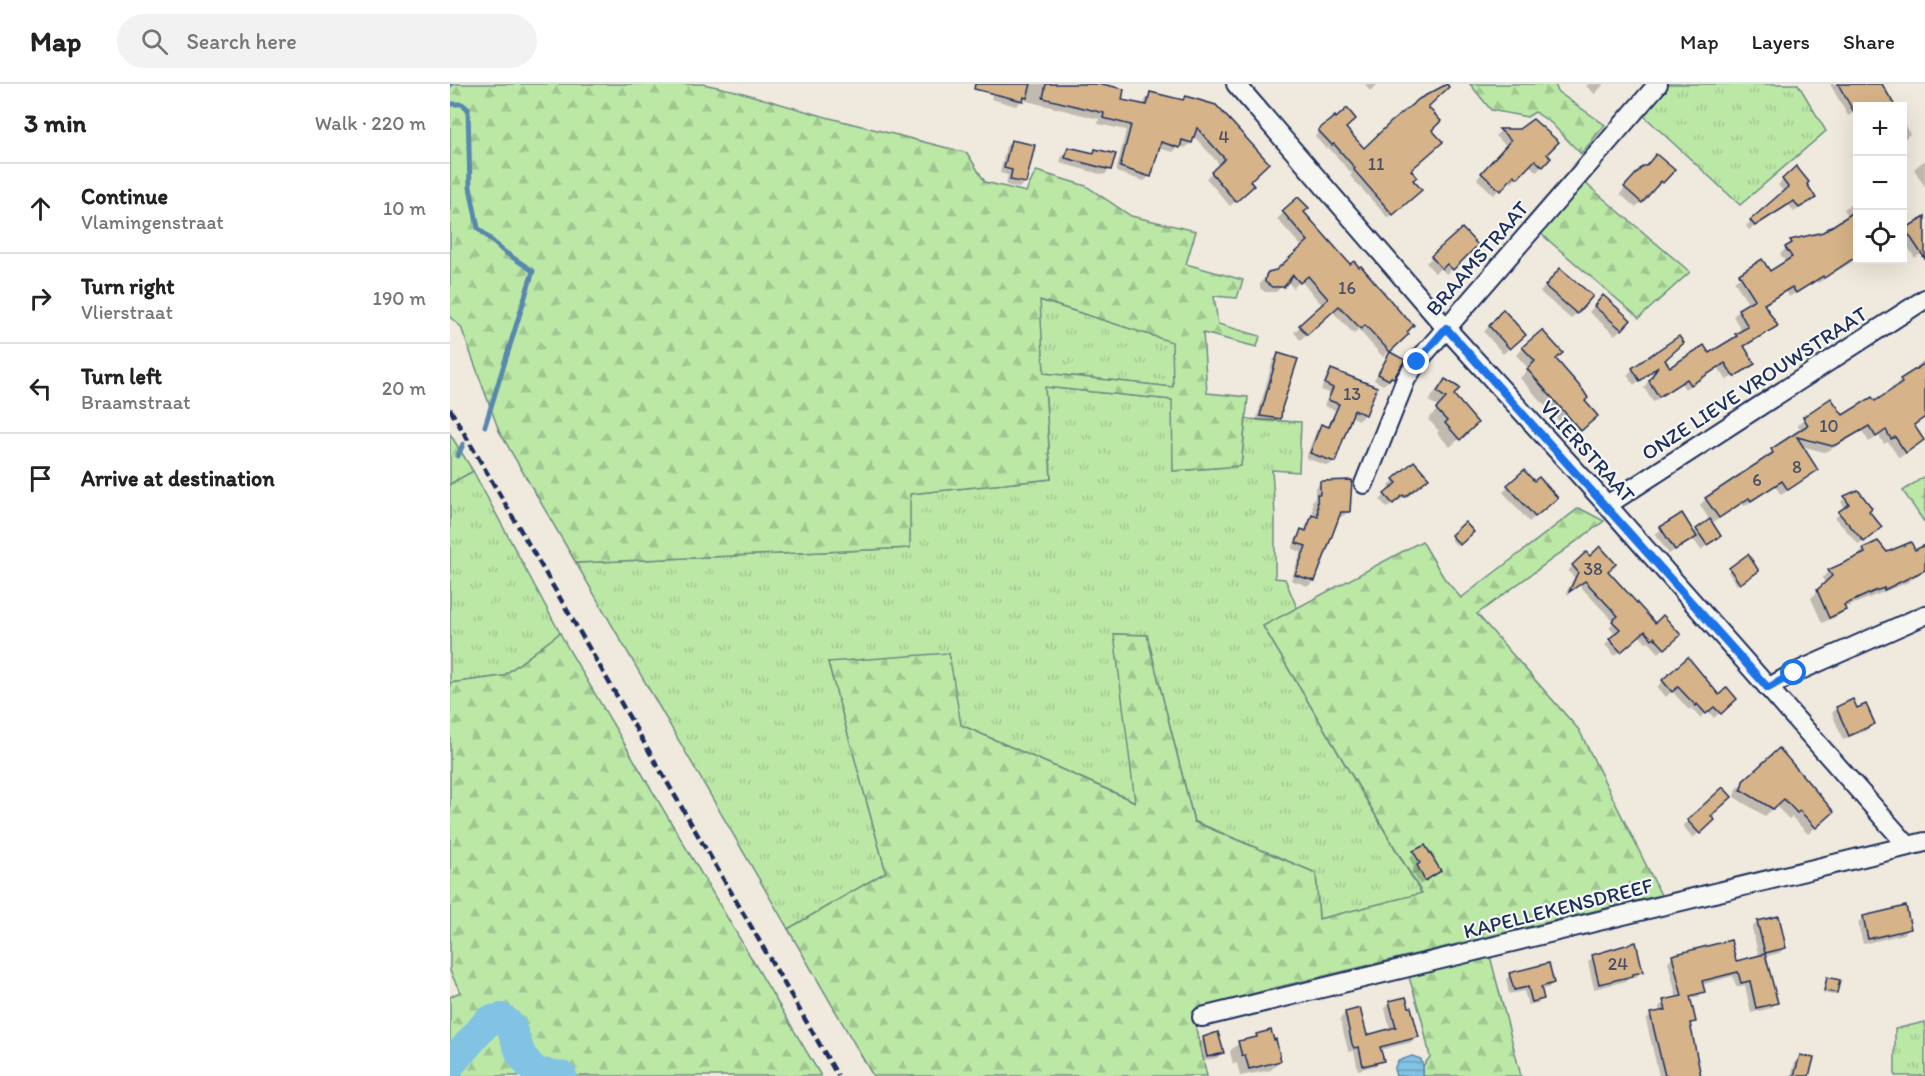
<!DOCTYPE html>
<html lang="en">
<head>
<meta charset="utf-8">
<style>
  body { margin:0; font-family:Itim,sans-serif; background:#f2f2f2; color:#222 }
  .controls { position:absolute; right:18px; top:18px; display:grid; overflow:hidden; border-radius:0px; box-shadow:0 6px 24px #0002 }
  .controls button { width:54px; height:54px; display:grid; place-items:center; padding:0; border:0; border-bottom:2px solid #e0e0e0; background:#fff; color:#222; font:30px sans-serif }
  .stop { position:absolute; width:18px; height:18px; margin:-14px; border:4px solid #1a73e8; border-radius:50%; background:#fff }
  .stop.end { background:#1a73e8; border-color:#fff; box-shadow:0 2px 6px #0008 }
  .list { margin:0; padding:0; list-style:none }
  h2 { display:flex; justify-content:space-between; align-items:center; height:78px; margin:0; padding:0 24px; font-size:26px }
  h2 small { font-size:20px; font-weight:400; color:#767676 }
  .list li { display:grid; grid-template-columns:39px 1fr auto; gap:18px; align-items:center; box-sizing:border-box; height:90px; padding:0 24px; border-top:2px solid #e0e0e0 }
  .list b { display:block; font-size:22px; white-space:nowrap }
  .list p { margin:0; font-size:20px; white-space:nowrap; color:#767676 }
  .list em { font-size:20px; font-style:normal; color:#767676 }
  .icon { flex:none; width:33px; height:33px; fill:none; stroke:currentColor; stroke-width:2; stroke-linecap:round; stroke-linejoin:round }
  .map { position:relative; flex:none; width:1475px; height:992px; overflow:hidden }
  header { display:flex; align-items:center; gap:36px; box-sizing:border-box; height:84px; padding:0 30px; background:#fff; border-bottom:2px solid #e0e0e0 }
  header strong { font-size:28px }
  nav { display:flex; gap:33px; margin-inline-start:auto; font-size:21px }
  .search { width:420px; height:54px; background:#f2f2f2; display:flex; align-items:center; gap:15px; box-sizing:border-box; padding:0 21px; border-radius:33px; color:#767676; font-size:22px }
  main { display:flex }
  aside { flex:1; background:#fff }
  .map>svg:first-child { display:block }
  .grass { fill:url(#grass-tufts); stroke:#6c8c82; stroke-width:1.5 }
  .forest { fill:url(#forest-firs); stroke:#6c8c82; stroke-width:1.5; fill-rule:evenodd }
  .water { fill:url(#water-rules); stroke:#5988ae; stroke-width:1.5 }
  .shadow { fill:#0003 }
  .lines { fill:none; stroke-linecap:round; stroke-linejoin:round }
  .stream { stroke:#5988ae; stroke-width:5 }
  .river { stroke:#82c3e3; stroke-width:30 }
  .building { fill:#d6b388; stroke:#1b2f5e; stroke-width:1.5 }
  .street-casing { stroke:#1b2f5e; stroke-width:22 }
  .street { stroke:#f6f6f2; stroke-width:18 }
  .rail { stroke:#1b2f5e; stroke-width:4.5; stroke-dasharray:9 4.5; stroke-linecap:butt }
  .route { stroke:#1a73e8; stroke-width:8 }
  .labels { text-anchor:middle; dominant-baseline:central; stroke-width:4.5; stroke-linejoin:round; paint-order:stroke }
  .number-label { font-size:18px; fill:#4a5068 }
  .street-label { font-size:21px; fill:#1b2f5e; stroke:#f6f6f2 }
</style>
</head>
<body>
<header>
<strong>Map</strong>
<div class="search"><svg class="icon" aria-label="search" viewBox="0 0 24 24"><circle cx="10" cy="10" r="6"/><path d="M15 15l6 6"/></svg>Search here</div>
<nav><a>Map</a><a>Layers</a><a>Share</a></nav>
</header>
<main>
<aside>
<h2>3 min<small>Walk · 220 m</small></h2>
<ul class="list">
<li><svg class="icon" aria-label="ahead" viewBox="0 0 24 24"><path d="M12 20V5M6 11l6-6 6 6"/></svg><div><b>Continue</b><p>Vlamingenstraat</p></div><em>10 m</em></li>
<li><svg class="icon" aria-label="right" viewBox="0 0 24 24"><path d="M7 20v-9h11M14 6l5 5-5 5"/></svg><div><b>Turn right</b><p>Vlierstraat</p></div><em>190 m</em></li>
<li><svg class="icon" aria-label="left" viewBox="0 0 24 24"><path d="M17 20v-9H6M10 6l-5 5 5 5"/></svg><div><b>Turn left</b><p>Braamstraat</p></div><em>20 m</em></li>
<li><svg class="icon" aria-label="arrive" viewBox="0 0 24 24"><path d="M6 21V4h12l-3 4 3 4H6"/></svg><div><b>Arrive at destination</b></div></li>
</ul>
</aside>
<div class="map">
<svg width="1475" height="992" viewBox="0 0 1475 992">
  <defs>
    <pattern id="grass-tufts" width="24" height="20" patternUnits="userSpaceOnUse" patternTransform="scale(1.5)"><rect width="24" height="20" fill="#bce8a6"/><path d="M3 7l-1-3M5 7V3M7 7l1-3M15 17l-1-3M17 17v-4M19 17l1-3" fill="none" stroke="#a1c791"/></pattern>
    <pattern id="forest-firs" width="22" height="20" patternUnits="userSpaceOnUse" patternTransform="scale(1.5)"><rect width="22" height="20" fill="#bce8a6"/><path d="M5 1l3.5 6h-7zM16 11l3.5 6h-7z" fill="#a1c791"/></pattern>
    <pattern id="water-rules" width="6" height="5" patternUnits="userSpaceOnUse" patternTransform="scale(1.5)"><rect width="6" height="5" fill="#82c3e3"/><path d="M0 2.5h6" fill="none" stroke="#6a9fbb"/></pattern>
  </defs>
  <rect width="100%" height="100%" fill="#f0e9dd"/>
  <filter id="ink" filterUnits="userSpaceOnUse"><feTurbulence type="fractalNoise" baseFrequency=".0167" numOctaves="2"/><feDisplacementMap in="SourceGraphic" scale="12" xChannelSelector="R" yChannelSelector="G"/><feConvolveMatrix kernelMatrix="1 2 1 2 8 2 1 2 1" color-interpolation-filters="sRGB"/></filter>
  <g filter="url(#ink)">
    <g class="grass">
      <polygon points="1219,0 1348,0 1376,47 1290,121 1193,31"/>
      <polygon points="589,216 723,258 723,303 594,289"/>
      <polygon points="595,303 723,316 723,387 791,382 796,335 851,338 849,388 822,386 825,431 825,494 835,495 847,524 813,542 972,810 869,835 866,789 744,737 697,551 665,550 686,718 511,641 378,578 436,788 338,845 126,479 460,464 459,410 601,395"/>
      <polygon points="23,387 110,549 53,592 0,599 0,400"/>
      <polygon points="1475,938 1475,992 1445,992 1445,945"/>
    </g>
    <g class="forest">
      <path d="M0,0h253l33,7 90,26 141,36 18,29 41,10 10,-21 50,15 45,30 65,15 -10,33 57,16 -6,18 -23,-2 4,28 42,12 -3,11 -54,-14 4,60 41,4 -7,69 -68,5 -1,-71 -127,-13 6,92 -141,15v54l-334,15 -77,-132 -38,-104 -11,-10zM590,216l132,42 1,45 -129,-14z"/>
      <polygon points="1020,0 1105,0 1108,8 1155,41 1131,70 1101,39 1085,28 1077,33 1041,26"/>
      <polygon points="1134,98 1240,188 1189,234 1090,149"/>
      <polygon points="0,350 23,387 0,400"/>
      <polygon points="1475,392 1475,439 1453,407"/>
      <polygon points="1129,424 1154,437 1027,530 1129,646 1211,811 824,904 749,924 746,945 757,992 423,992 338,845 436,788 378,578 499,569 511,641 685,718 664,550 697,551 744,738 866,789 869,835 972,809 813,542 972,457 994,494 1011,514"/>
      <polygon points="110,549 119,566 371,992 0,992 0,913 10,908 0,887 0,599 53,592"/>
      <polygon points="1040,872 1071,992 973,992 973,982 980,973 972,936 959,893"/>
    </g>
    <polygon class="water" points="962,972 971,975 973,982 973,992 946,992 944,985 948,977"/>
    <g class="shadow">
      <polygon points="544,0 645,0 670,17 694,22 695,16 701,10 732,17 735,14 798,97 797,108 780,122 756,94 770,81 743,51 741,59 735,64 729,62 723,68 708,64 700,92 694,97 666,88 676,46 648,40 649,35 573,16 566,22 541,15"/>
      <polygon points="915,0 928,0 920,7"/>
      <polygon points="1139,0 1154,0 1145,10 1136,2"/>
      <polygon points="1380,0 1430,0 1444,22 1408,22 1408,26 1398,32"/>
      <polygon points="976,23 980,46 959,86 965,111 938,134 900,92 902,90 878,63 876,65 865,52 870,47 894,44 914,66"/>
      <polygon points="1452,37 1460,50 1452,57"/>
      <polygon points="1050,47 1070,47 1099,74 1087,88 1079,81 1062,99 1058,95 1044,111 1027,95 1057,62 1045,52"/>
      <polygon points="561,57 574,99 569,104 556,101 558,91 550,89 556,63"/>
      <polygon points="618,65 642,70 645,67 664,71 659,86 654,91 610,79 612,71"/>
      <polygon points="1207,72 1212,98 1207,104 1205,102 1186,124 1170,110 1188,89"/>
      <polygon points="1475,76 1475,103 1464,85"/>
      <polygon points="1346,84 1364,114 1344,128 1339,121 1299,146 1296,142 1334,108 1328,101"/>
      <polygon points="848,115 852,129 957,250 933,273 908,245 904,250 882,227 850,256 844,248 873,222 851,197 843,204 837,197 826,208 815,208 810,204 810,199 819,189 826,188 853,164 827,135"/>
      <polygon points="1408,115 1408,174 1368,199 1366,196 1339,213 1336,207 1314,222 1326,242 1320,247 1293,264 1303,280 1299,284 1299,282 1277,296 1278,298 1268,283 1235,305 1231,299 1203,318 1194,304 1206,283 1184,301 1177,291 1183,285 1214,276 1220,285 1259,271 1292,248 1283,232 1299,220 1284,197 1312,177 1319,189 1336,178 1330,170 1345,156 1374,149 1399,133 1394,125"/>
      <polygon points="1012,146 1026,161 996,190 991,184 985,189 976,179"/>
      <polygon points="1456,146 1475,167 1465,174 1452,154 1452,150"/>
      <polygon points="1105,191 1126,229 1121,235 1090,208"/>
      <polygon points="1148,218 1179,236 1165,251 1139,228"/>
      <polygon points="1048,232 1069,256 1053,270 1034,248"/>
      <polygon points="1073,264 1104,275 1133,317 1139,340 1123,353 1070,294 1079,285 1066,271"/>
      <polygon points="941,270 943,293 933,301 924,296 935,275"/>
      <polygon points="828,271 831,323 829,334 824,339 806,337 823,276"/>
      <polygon points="1475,275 1475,334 1463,342 1472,356 1466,362 1449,374 1438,358 1434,360 1429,352 1419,358 1412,347 1380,366 1374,368 1351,362 1364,387 1357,394 1331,411 1325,402 1294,422 1292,420 1261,440 1269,452 1251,466 1243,455 1230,465 1229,463 1219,470 1205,450 1231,431 1243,449 1260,437 1250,421 1256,415 1317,375 1315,373 1321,368 1326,376 1351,347 1347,341 1354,335 1381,316 1392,333 1425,319 1444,307 1440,305 1465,287 1464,285"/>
      <polygon points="882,287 914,330 909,336 900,332 884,377 878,382 856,374 866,347 871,342 877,344 885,326 874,322 879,309 871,306 876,293"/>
      <polygon points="995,296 1018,347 1000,363 987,349 989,347 978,335 989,324 979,317 987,305"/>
      <polygon points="963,379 972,399 949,417 947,415 937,424 930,416 942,405 939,401"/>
      <polygon points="1074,388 1100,419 1079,438 1053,408"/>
      <polygon points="871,398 899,427 893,432 887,433 864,497 858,502 841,496 851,468 842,465 846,453 852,447 854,448 857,439 863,433 862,417 865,414 865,404"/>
      <polygon points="1407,408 1426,447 1409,461 1385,434 1395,425 1391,418 1395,414"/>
      <polygon points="1015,440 1022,448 1007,462 1000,454"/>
      <polygon points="1475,463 1475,487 1456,499 1394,524 1395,525 1388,532 1372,539 1361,514 1376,500 1372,494 1379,487 1408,474 1407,472 1414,465 1437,470 1464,468"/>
      <polygon points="1123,482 1157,488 1205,541 1224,556 1209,569 1198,557 1196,559 1189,551 1165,572 1155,561 1166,551 1159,543 1164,538 1129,501 1116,509 1124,493 1118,487"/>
      <polygon points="1280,485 1305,489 1287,501 1278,488"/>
      <polygon points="1238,575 1269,613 1285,614 1264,634 1258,627 1250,634 1241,624 1239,626 1222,607 1216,613 1207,603"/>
      <polygon points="1387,624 1423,640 1417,646 1393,656 1382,629"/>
      <polygon points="1329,666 1375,735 1358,750 1342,733 1339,735 1326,722 1315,732 1284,713 1286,706"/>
      <polygon points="1259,732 1263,736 1243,754 1233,742 1238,737"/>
      <polygon points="963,770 972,786 989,787 970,801 962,788 965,785 959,774"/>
      <polygon points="1413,833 1460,844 1454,850 1413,860 1408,839"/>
      <polygon points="1307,838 1335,864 1329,869 1314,873 1327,918 1321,924 1301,929 1295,901 1286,903 1283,892 1251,901 1253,908 1248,913 1240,915 1245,937 1239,942 1250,992 1209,992 1196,936 1201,931 1210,928 1209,923 1214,918 1227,915 1218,878 1223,872 1285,879 1309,873 1302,844"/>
      <polygon points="1143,873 1192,887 1186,893 1179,895 1176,897 1144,905 1138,878"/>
      <polygon points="1060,891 1103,899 1098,904 1091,905 1093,914 1088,919 1078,921 1074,907 1059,910 1056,895"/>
      <polygon points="1378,894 1386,909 1383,911 1373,909 1376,897"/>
      <polygon points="940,919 967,953 962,958 930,966 932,976 927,981 908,986 904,967 899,968 898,966 890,935 895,929 909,926 916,953 940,946 935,924"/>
      <polygon points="807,951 829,977 821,986 790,992 787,979 783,980 780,967 789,959 802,956"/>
      <polygon points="754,954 772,969 767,974 752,977 748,960"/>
      <polygon points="1351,972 1357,992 1341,992 1345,978"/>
    </g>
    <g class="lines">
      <g class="stream">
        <polyline points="0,1 1,0"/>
        <polyline points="0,20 12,20 18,25 20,103 28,144 53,167 83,187 35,342"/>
        <polyline points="8,372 13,360"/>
      </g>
      <polyline class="river" points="0,981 38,937 52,934 61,942 71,971 85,988 112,992"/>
    </g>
    <g class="building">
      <polygon points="525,0 581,0 577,14 574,13 573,17 524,5"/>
      <polygon points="596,0 652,0 674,5 672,16 697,21 700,8 733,16 735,12 766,21 819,79 800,97 804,102 786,118 761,88 775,75 747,44 742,59 732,56 730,64 711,58 701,93 670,83 681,41 653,34 654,29 593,14"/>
      <polygon points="997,0 999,3 978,23 991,37 982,46 993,58 961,86 967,93 963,96 972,106 943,131 904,86 905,84 884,60 882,61 868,46 885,32 886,34 897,24 906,35 896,44 914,64 941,38 969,15"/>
      <polygon points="1388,0 1432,0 1445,22 1407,22 1407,26 1404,28"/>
      <polygon points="1083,35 1109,58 1097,70 1101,74 1093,83 1085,76 1068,94 1064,91 1051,107 1031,89 1061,56 1049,45 1069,45"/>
      <polygon points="561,56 585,61 576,99 560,96 562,86 554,84"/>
      <polygon points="618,63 644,69 645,65 666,70 661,86 615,74"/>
      <polygon points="1206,70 1225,86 1213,99 1211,97 1192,119 1174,103 1193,82 1196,82"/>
      <polygon points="1346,82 1359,98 1357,100 1366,114 1349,124 1344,117 1305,142 1300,136 1338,103 1332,95"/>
      <polygon points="848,113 859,124 854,128 900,180 904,177 909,183 911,182 952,230 964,241 957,248 959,250 940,268 915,241 911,245 889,222 857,251 849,241 878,215 858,192 850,199 843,191 834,203 822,203 815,198 816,191 818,188 826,186 858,157 832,127"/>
      <polygon points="1407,126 1407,172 1374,194 1373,192 1346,209 1342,203 1314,220 1328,242 1294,262 1305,280 1284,293 1275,279 1241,301 1237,295 1209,313 1199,297 1208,282 1190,297 1182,284 1229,252 1234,259 1215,276 1220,283 1254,261 1259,269 1287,252 1285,250 1298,243 1288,225 1305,215 1289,190 1312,175 1320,187 1342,173 1335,163 1342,159 1340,156 1373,148"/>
      <polygon points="1475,132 1475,175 1455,145"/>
      <polygon points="1012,144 1028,161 1003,186 997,180 992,185 981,172"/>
      <polygon points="1110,184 1143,212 1127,230 1095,202"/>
      <polygon points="1153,211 1181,236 1172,246 1144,222"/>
      <polygon points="1053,225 1076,251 1060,265 1039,242"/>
      <polygon points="1092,246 1113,269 1106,275 1133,306 1138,314 1135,317 1148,332 1131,347 1077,285 1085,277 1072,263"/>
      <polygon points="940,268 955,276 944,294 941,293 939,296 928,290"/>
      <polygon points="828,269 848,275 832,324 831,335 810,332"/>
      <polygon points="1475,279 1475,333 1464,341 1474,356 1456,369 1445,353 1441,355 1436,346 1426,353 1419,342 1388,360 1382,362 1347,353 1368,386 1338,406 1332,397 1301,417 1299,414 1269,434 1255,414 1323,369 1321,365 1358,341 1353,333 1381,314 1393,331 1422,313 1425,317 1452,299 1450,295"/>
      <polygon points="881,285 927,303 916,331 904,326 885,378 860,369 871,340 879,343 889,320 878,316 883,304 875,300"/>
      <polygon points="995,295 1010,304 1004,311 1028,339 1010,356 995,339 997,337 986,325 996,314 987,308"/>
      <polygon points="964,377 979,394 955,413 953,411 943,420 934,410 947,399 943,395"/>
      <polygon points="1074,386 1084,397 1089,393 1108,414 1085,433 1057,401"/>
      <polygon points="902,396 900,428 891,428 865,497 845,491 856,462 846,459 851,445 856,447 862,431 868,433 867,410 870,410 870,397"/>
      <polygon points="1408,406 1422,424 1419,427 1432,443 1414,458 1388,428 1399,420 1394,412"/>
      <polygon points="1232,429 1247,453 1225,466 1210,443"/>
      <polygon points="1260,435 1271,452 1257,461 1246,445"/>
      <polygon points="1015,438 1024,448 1010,461 1001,451"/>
      <polygon points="1428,457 1437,468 1461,458 1465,466 1475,461 1475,486 1434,506 1434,504 1425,507 1394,521 1396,526 1379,534 1367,506 1382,492 1378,486 1415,469 1413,464"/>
      <polygon points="1150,462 1166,480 1158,487 1205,539 1213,531 1231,551 1215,565 1204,553 1202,555 1195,547 1171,568 1159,555 1170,545 1162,537 1168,532 1135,497 1119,508 1128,488 1122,481 1136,468 1140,472"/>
      <polygon points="1298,470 1309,487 1290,500 1279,484"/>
      <polygon points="1238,573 1269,611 1277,603 1287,615 1271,630 1264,623 1256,630 1247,620 1246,622 1228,603 1222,608 1212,596"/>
      <polygon points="1403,615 1407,624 1416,620 1425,640 1399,652 1386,623"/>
      <polygon points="1329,664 1384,728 1366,744 1350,727 1347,729 1334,715 1323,725 1291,706 1293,697"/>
      <polygon points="1273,703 1282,713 1261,732 1265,736 1250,750 1237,736"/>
      <polygon points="975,761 991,787 975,797 967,781 970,779 963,767"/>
      <polygon points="1456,822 1461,845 1418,855 1413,832"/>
      <polygon points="1329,832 1336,864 1315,869 1307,837"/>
      <polygon points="1281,856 1286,877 1315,870 1328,919 1306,924 1300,897 1291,899 1288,888 1252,897 1255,908 1240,912 1246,938 1240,939 1251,992 1215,992 1200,929 1216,926 1213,916 1232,912 1222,871"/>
      <polygon points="1186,858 1193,888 1183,890 1183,892 1149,900 1142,871"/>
      <polygon points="1099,879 1104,899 1091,903 1094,915 1082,918 1078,903 1064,906 1059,889"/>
      <polygon points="1377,893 1390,896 1387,909 1374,907"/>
      <polygon points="956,913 959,923 961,923 969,953 930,963 934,977 913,982 909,963 904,964 902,960 895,928 910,924 917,951 946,943 939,917"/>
      <polygon points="821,946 824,956 826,955 831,977 799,985 795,971 792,972 788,957 807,953 806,950"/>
      <polygon points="768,948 774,969 757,973 753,953"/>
      <polygon points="1350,971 1364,974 1359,992 1344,992"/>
    </g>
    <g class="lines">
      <defs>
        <g id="street">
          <polyline points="786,0 996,244 1157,421 1458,762"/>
          <polyline points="914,400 956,295 967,278 1208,0"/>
          <polyline points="1157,421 1475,215"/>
          <polyline points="1318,604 1344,589 1475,531"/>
          <polyline points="752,933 1475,758"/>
        </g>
      </defs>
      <use href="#street" class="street-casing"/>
      <use href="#street" class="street"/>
      <polyline class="rail" points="0,325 388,992"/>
    </g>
  </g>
  <g class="lines" filter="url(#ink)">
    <polyline class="route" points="967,278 996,244 1318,604 1344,589"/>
  </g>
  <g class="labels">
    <g class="number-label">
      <text x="774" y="53">4</text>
      <text x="926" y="80">11</text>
      <text x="897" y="204">16</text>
      <text x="902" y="310">13</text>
      <text x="1379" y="342">10</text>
      <text x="1347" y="383">8</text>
      <text x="1307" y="396">6</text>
      <text x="1143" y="485">38</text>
      <text x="1168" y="880">24</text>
    </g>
    <g class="street-label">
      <text transform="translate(1027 174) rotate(-49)">BRAAMSTRAAT</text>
      <text transform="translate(1304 299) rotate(-33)">ONZE LIEVE VROUWSTRAAT</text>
      <text transform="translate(1138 367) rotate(48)">VLIERSTRAAT</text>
      <text transform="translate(1108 824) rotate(-14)">KAPELLEKENSDREEF</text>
    </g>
  </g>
</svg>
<div class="controls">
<button>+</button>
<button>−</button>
<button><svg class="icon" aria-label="locate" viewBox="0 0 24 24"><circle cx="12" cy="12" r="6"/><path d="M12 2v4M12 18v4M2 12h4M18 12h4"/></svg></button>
</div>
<div class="stop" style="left:1344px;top:589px"></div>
<div class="stop end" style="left:967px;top:278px"></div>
</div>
</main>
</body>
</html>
